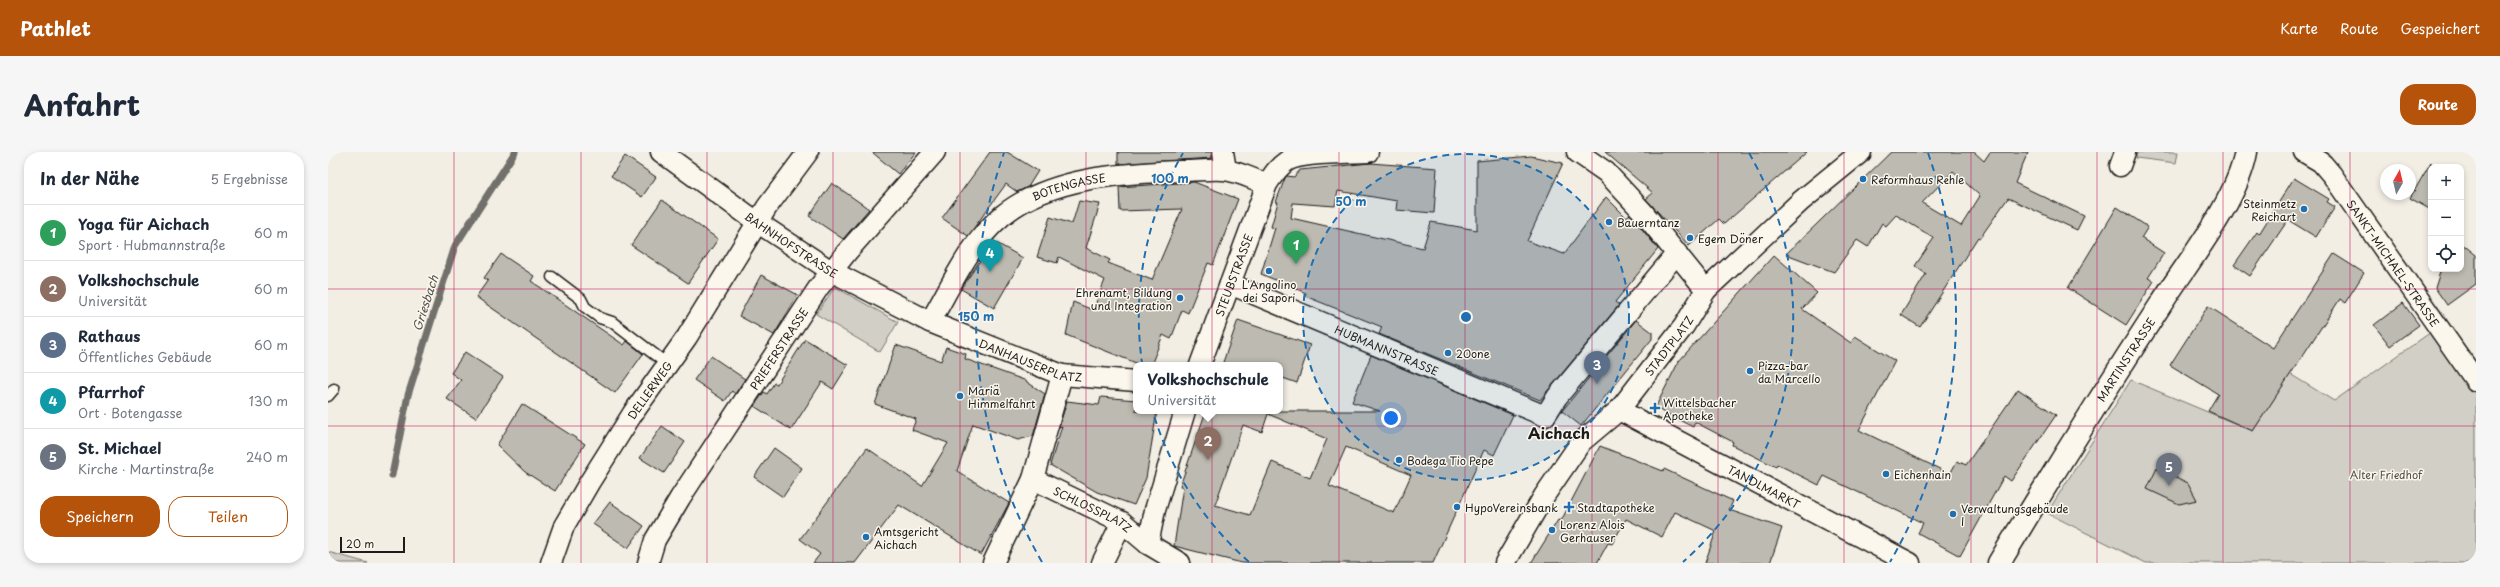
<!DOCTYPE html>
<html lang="de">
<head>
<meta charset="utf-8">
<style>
  body { margin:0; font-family:"Playpen Sans",sans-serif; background:#f6f6f7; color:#1f2937 }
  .controls { position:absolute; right:12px; top:12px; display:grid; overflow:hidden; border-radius:8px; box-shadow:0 2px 6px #0003 }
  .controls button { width:36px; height:36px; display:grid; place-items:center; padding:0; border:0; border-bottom:1px solid #e0e1e3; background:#fff; color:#1f2937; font:20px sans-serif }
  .compass { position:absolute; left:2052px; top:12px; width:36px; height:36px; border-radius:50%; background:#fff; box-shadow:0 2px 6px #0003; rotate:8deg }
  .scale { position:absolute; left:12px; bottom:10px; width:65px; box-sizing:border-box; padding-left:4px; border:2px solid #1c1c1c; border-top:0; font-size:11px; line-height:14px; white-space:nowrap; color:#1c1c1c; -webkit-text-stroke:3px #fbf7ec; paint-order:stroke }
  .you { position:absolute; left:1063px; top:266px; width:14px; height:14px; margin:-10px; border:3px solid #fff; border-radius:50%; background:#1a73e8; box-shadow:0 0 0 6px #1a73e833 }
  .badge { display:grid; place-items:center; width:26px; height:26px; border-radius:50%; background:#b45309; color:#fff; font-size:13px; font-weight:700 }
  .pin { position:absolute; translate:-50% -33px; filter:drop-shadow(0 1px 2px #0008) }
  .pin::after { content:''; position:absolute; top:21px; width:14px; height:12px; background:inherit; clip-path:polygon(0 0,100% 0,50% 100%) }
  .popup { position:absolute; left:805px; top:210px; width:150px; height:52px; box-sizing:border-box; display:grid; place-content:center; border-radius:8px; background:#fff; filter:drop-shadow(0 1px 3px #0005); font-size:13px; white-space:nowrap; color:#747a83 }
  .popup b { font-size:15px; color:#1f2937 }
  .popup::after { content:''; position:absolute; left:50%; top:100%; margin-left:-8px; border:8px solid transparent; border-top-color:#fff }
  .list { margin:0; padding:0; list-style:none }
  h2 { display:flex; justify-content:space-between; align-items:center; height:52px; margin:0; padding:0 16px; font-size:17px }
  h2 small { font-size:13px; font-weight:400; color:#747a83 }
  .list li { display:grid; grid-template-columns:26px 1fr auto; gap:12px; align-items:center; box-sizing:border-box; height:56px; padding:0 16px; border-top:1px solid #e0e1e3 }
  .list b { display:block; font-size:15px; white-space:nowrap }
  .list p { margin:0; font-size:13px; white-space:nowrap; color:#747a83 }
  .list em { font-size:13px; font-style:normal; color:#747a83 }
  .actions { display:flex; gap:8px; padding:12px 16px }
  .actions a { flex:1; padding:9px 0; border:1px solid #b45309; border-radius:16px; text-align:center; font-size:14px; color:#b45309 }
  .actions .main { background:#b45309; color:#fff }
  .icon { flex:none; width:22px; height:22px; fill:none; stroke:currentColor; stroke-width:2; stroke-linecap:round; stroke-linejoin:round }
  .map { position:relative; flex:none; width:2148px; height:411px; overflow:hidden; border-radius:16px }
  header { display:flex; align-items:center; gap:24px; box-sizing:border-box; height:56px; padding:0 20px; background:#b45309; color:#fff }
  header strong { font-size:19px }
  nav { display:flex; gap:22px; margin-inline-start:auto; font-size:14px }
  .intro { display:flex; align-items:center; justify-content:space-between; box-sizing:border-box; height:96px; padding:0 24px }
  h1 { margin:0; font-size:28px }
  .button { padding:10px 18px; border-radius:16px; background:#b45309; color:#fff; font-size:14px; font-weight:700 }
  main { display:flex; gap:24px; padding:0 24px }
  aside { flex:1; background:#fff; border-radius:16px; box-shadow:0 2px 6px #0003 }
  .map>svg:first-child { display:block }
  .green { fill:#d2cfc6; stroke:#777671 }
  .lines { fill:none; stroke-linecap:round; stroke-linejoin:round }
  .stream { stroke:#716f6b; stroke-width:7 }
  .building { fill:#bdbab1; stroke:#1c1c1c; fill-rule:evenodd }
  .lane-casing { stroke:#1c1c1c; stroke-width:13 }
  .street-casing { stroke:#1c1c1c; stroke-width:23 }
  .secondary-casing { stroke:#1c1c1c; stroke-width:25 }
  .lane { stroke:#fbf7ec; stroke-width:10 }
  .street { stroke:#fbf7ec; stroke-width:20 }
  .secondary { stroke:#fbf7ec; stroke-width:22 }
  .grid { fill:none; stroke:#c2185b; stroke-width:1; stroke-opacity:0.55 }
  .ring { fill:none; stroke:#1f6fb2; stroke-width:2; stroke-dasharray:7 5 }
  .poi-dot { fill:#1f6fb2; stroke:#fbf7ec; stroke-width:1.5 }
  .labels { text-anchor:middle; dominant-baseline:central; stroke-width:3; stroke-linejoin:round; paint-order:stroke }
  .poi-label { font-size:11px; fill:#1c1c1c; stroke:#fbf7ec; text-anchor:start }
  .street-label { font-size:11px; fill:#1c1c1c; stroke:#fbf7ec }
  .park-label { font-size:11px; fill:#53524f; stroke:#fbf7ec }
  .water-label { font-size:12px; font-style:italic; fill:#545351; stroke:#fbf7ec }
  .district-label { font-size:15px; font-weight:bold; fill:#1c1c1c; stroke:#fbf7ec }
  .centre { fill:#1f6fb2; stroke:#fbf7ec; stroke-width:2 }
  .ring-label { font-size:12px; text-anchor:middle; font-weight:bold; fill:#1f6fb2; stroke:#fbf7ec; stroke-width:3; stroke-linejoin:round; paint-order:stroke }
</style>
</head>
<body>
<header>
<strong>Pathlet</strong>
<nav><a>Karte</a><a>Route</a><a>Gespeichert</a></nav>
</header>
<div class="intro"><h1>Anfahrt</h1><a class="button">Route</a></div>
<main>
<aside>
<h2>In der Nähe<small>5 Ergebnisse</small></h2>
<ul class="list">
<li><span class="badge" style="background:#2e9e5b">1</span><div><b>Yoga für Aichach</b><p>Sport · Hubmannstraße</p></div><em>60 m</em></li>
<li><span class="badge" style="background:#8d6e63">2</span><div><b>Volkshochschule</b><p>Universität</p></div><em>60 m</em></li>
<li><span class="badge" style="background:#5c6f8a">3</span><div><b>Rathaus</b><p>Öffentliches Gebäude</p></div><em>60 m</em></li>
<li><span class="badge" style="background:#0f9aa8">4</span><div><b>Pfarrhof</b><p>Ort · Botengasse</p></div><em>130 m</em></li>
<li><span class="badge" style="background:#6b7280">5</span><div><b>St. Michael</b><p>Kirche · Martinstraße</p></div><em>240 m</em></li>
</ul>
<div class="actions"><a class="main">Speichern</a><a>Teilen</a></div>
</aside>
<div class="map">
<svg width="2148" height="411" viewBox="0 0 2148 411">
  <rect width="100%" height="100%" fill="#f2eee4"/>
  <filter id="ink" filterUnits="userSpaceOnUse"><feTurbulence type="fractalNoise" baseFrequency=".025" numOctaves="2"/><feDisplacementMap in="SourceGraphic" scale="8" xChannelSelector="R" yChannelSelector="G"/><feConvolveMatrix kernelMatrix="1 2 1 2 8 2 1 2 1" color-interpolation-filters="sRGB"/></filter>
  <g filter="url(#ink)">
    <g class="green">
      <polygon points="1809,0 1850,0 1848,11 1808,6"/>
      <polygon points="507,135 570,170 552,200 488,162"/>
      <polygon points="2103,180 2148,242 2148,411 1818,411 1719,361 1803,228 1925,279 1962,222 2006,249"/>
      <polygon points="0,400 40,411 0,411"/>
    </g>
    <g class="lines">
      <polyline class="stream" points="64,323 80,243 127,94 187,0"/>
    </g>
    <g class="building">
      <polygon points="544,0 588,0 570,22"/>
      <polygon points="662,0 679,0 710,19 700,35 689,40 678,32 640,84 614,66"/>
      <polygon points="790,0 884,0 884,6 790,12"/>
      <polygon points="1277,0 1479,0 1396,72 1391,67 1361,94 1318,47 1325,41"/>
      <path d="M1563,0h83l10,9 6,-9h38l-13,31 69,33 -7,14 -69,-32 -28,40 -2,-1 -58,90 -19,-12 25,-41 -11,-8 19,-28 -38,-23 -10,11 -4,-3 -14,24 -11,-7 -23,32 -48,-18zM1625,19l27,25 -19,30 -39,-23z"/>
      <polygon points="297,4 328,25 314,45 283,24"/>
      <polygon points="1203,4 1235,11 1199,89 1236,102 1278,45 1298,65 1302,62 1330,97 1287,150 1291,153 1212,248 1051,182 1054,175 977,144 978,141 933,122 947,76 943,75 950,50 948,50 957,26 959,24 966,25 972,18 1042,11 1109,16 1106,61 1068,58 1069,49 1010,39 1007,54 965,51 963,66 1095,96 1103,70 1149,78 1149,9"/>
      <polygon points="2103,10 2103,58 2082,46"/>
      <polygon points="1966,26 2001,47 1999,50 2007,55 1988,85 1960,68 1922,124 1906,113 1929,80 1931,82"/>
      <polygon points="866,30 910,47 885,113 880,111 860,161 854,158 843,187 835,183 823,213 813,213 738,183 745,150 765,158 777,128 731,105 729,111 709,105 722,65 744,72 751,49 772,52 758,96 782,108 780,111 824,128 854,57 792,59 791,35"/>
      <polygon points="504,31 541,57 515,87 481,64"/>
      <polygon points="334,48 390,87 360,131 303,93"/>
      <polygon points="1789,55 1820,75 1813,86 1836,101 1820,126 1826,129 1798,173 1740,136"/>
      <polygon points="665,89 695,106 666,156 633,137"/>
      <polygon points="2133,91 2148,103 2148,132 2119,153 2107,136 2113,117 2133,117"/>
      <polygon points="173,102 206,124 203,129 296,193 299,189 315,202 287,241 148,145 160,128 156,126"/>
      <polygon points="2006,102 2036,121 2017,151 2012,147 1925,279 1880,259 1890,242 1842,213 1880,154 1945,196"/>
      <polygon points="1446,103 1489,141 1474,157 1523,191 1527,184 1567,209 1531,278 1622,322 1629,309 1638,313 1690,237 1728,263 1683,329 1676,324 1632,404 1590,381 1595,371 1496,324 1491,333 1449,312 1448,315 1404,293 1405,290 1367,270 1365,275 1327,256 1351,209"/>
      <polygon points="433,123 470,143 446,183 411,164"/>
      <polygon points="2075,151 2091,173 2062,194 2046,173"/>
      <polygon points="910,168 982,193 969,231 952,225 952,213 894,213"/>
      <polygon points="1308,168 1324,180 1324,187 1253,274 1234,259"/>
      <polygon points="477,187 520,213 505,237 494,230 463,278 426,254 436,240 439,242 446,231 449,232"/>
      <polygon points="568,193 613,209 618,195 638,202 637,207 696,228 717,242 705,284 690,288 645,272 629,319 681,351 653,403 571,353 527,411 485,411 492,402 472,387 539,296 594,334 620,291 584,278 588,267 547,252"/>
      <polygon points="137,200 175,225 148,266 119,247 133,228 123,221"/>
      <path d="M1043,203l142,60 -19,40 -10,-5 -51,113h-191l-68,-17 9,-59 -3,-1 26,-75h174l-28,-9zM940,262l59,25 -17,39 -38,-16 -22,53 -35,-10 28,-80 19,7zM1018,295l65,28 -17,38 -65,-27z"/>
      <polygon points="383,204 417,227 407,242 404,239 397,249 366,228"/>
      <polygon points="773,245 808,248 808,259 829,259 818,326 806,353 769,340 722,313 734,274 731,275 739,249 771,253"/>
      <polygon points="194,252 257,292 227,339 197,320 169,293"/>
      <polygon points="334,274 357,290 336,321 312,306"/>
      <polygon points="1272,294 1335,319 1336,317 1405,349 1401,358 1454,376 1442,411 1377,411 1388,379 1347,360 1334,385 1298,367 1284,392 1280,391 1269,411 1203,411 1230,368 1233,369"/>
      <polygon points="446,296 474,316 455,345 426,325"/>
      <polygon points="1829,316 1860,331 1869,348 1851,352 1819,337"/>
      <polygon points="282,350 316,374 300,396 265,372"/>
    </g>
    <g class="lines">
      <defs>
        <g id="lane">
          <polyline points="224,125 253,147 257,155 272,166 284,170 339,212"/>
          <polyline points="0,244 6,237"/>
        </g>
        <g id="street">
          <path id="s1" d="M333,0l96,70 74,49 99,51 132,53 74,6"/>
          <polyline points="895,0 898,18"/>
          <polyline points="1249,0 1278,20 1315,60 1378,138"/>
          <path id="s2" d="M1976,0l17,10 11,13 144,206"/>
          <polyline points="1792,14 1797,0"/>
          <path id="s3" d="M902,132l315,132 12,-19 120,-144"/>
          <path id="s4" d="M602,170c21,-36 40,-80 73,-107 47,-38 121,-42 179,-44 14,0 28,-2 42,-1 14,1 30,10 43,14"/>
          <path id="s5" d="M872,213l67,-181c6,-9 11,-17 20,-23 14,-9 63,-8 81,-9"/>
          <path id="s6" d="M1291,258l291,153"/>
          <path id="s7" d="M705,327l89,43 26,22 32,19"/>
          <polyline points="820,392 827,358 857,259"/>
          <path id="s8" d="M223,411l13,-37 25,-43 44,-70 54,-76 80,-130 41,-55"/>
          <path id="s9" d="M320,411l7,-23 25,-42 139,-211 28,-35 88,-100"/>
          <polyline points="665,411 705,327 734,223"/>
          <polyline points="774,411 794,370"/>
          <path id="s10" d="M1177,411l39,-67 37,-54 38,-32 65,-84 22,-36 95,-89 60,-49"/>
        </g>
        <g id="secondary">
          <path id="s11" d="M1671,411c52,-87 106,-173 162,-259 27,-43 76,-102 85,-152"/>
        </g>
      </defs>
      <use href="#lane" class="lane-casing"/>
      <use href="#street" class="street-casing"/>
      <use href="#secondary" class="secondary-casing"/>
      <use href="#lane" class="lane"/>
      <use href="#street" class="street"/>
      <use href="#secondary" class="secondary"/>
    </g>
  </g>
  <path class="grid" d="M126,0v411M253,0v411M379,0v411M505,0v411M632,0v411M758,0v411M884,0v411M1011,0v411M1137,0v411M1264,0v411M1390,0v411M1516,0v411M1643,0v411M1769,0v411M1895,0v411M2022,0v411M0,137h2148M0,274h2148"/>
  <circle cx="1138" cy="165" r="163" fill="#1f6fb2" fill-opacity=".12"/>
  <g class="ring">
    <circle cx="1138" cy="165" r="163"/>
    <path d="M921 410A327 327 0 0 1 855 1M1421 1A327 327 0 0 1 1355 410"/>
    <path d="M714 410A490 490 0 0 1 676 1M1600 1A490 490 0 0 1 1562 410"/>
  </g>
  <g class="poi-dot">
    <circle cx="1535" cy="27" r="4"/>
    <circle cx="1976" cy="57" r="4"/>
    <circle cx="1281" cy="70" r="4"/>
    <circle cx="1362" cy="86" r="4"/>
    <circle cx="941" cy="119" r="4"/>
    <circle cx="852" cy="146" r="4"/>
    <circle cx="1120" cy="201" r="4"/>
    <circle cx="1422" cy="219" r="4"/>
    <circle cx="632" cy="244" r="4"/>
    <path d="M1325 250h4v4h4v4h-4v4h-4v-4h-4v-4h4z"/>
    <circle cx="1071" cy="308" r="4"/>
    <circle cx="1558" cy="322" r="4"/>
    <circle cx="1129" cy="355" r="4"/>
    <path d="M1239 349h4v4h4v4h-4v4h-4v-4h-4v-4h4z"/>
    <circle cx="1625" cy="362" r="4"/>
    <circle cx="1224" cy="378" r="4"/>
    <circle cx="538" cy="385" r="4"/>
  </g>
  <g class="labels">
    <g class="poi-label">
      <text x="1543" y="27">Reformhaus Rehle</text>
      <text x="1968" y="51" text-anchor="end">Steinmetz<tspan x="1968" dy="13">Reichart</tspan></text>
      <text x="1289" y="70">Bauerntanz</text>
      <text x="1370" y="86">Egem Döner</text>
      <text x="941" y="132" text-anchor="middle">L'Angolino<tspan x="941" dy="13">dei Sapori</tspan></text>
      <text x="844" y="140" text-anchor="end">Ehrenamt, Bildung<tspan x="844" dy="13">und Integration</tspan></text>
      <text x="1128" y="201">20one</text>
      <text x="1430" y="213">Pizza-bar<tspan x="1430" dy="13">da Marcello</tspan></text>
      <text x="640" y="238">Mariä<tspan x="640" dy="13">Himmelfahrt</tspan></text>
      <text x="1335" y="250">Wittelsbacher<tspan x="1335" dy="13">Apotheke</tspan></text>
      <text x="1079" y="308">Bodega Tio Pepe</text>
      <text x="1566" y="322">Eichenhain</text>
      <text x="1137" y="355">HypoVereinsbank</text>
      <text x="1249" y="355">Stadtapotheke</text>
      <text x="1633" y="356">Verwaltungsgebäude<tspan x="1633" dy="13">I</tspan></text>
      <text x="1232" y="372">Lorenz Alois<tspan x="1232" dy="13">Gerhauser</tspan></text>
      <text x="546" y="379">Amtsgericht<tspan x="546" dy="13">Aichach</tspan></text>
    </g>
    <g class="street-label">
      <text stroke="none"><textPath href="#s4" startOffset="203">BOTENGASSE</textPath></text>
      <text stroke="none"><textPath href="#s1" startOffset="160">BAHNHOFSTRASSE</textPath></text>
      <text stroke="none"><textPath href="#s2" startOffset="144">SANKT-MICHAEL-STRASSE</textPath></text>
      <text stroke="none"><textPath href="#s5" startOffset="96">STEUBSTRASSE</textPath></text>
      <text stroke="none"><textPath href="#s10" startOffset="274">STADTPLATZ</textPath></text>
      <text stroke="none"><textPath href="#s9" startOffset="252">PRIEFERSTRASSE</textPath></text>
      <text stroke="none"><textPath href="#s3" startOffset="170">HUBMANNSTRASSE</textPath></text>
      <text stroke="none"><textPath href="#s1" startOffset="427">DANHAUSERPLATZ</textPath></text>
      <text stroke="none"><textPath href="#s11" startOffset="240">MARTINSTRASSE</textPath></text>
      <text stroke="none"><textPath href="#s8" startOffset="200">DELLERWEG</textPath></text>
      <text stroke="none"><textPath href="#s6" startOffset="164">TANDLMARKT</textPath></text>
      <text stroke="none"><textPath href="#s7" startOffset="67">SCHLOSSPLATZ</textPath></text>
    </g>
    <g class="park-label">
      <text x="2058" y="322">Alter Friedhof</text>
    </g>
    <g class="water-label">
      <text transform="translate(97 151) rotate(-72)">Griesbach</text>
    </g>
    <g class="district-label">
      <text x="1231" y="280">Aichach</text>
    </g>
  </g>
  <circle cx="1138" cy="165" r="6" class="centre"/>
  <g class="ring-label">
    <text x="842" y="31">100 m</text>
    <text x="1023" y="54">50 m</text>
    <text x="648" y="169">150 m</text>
  </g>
</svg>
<div class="controls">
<button>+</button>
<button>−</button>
<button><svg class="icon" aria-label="locate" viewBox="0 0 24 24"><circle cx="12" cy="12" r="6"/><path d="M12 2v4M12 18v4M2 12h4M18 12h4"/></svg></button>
</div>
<svg class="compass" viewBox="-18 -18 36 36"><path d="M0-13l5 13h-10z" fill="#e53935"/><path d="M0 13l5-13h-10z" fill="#747a83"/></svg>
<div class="scale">20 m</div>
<div class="you"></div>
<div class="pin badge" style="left:968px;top:112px;background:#2e9e5b">1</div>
<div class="pin badge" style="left:880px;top:308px;background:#8d6e63">2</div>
<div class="popup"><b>Volkshochschule</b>Universität</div>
<div class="pin badge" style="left:1269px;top:232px;background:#5c6f8a">3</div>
<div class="pin badge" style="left:662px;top:120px;background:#0f9aa8">4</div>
<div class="pin badge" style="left:1841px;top:334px;background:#6b7280">5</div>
</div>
</main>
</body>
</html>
